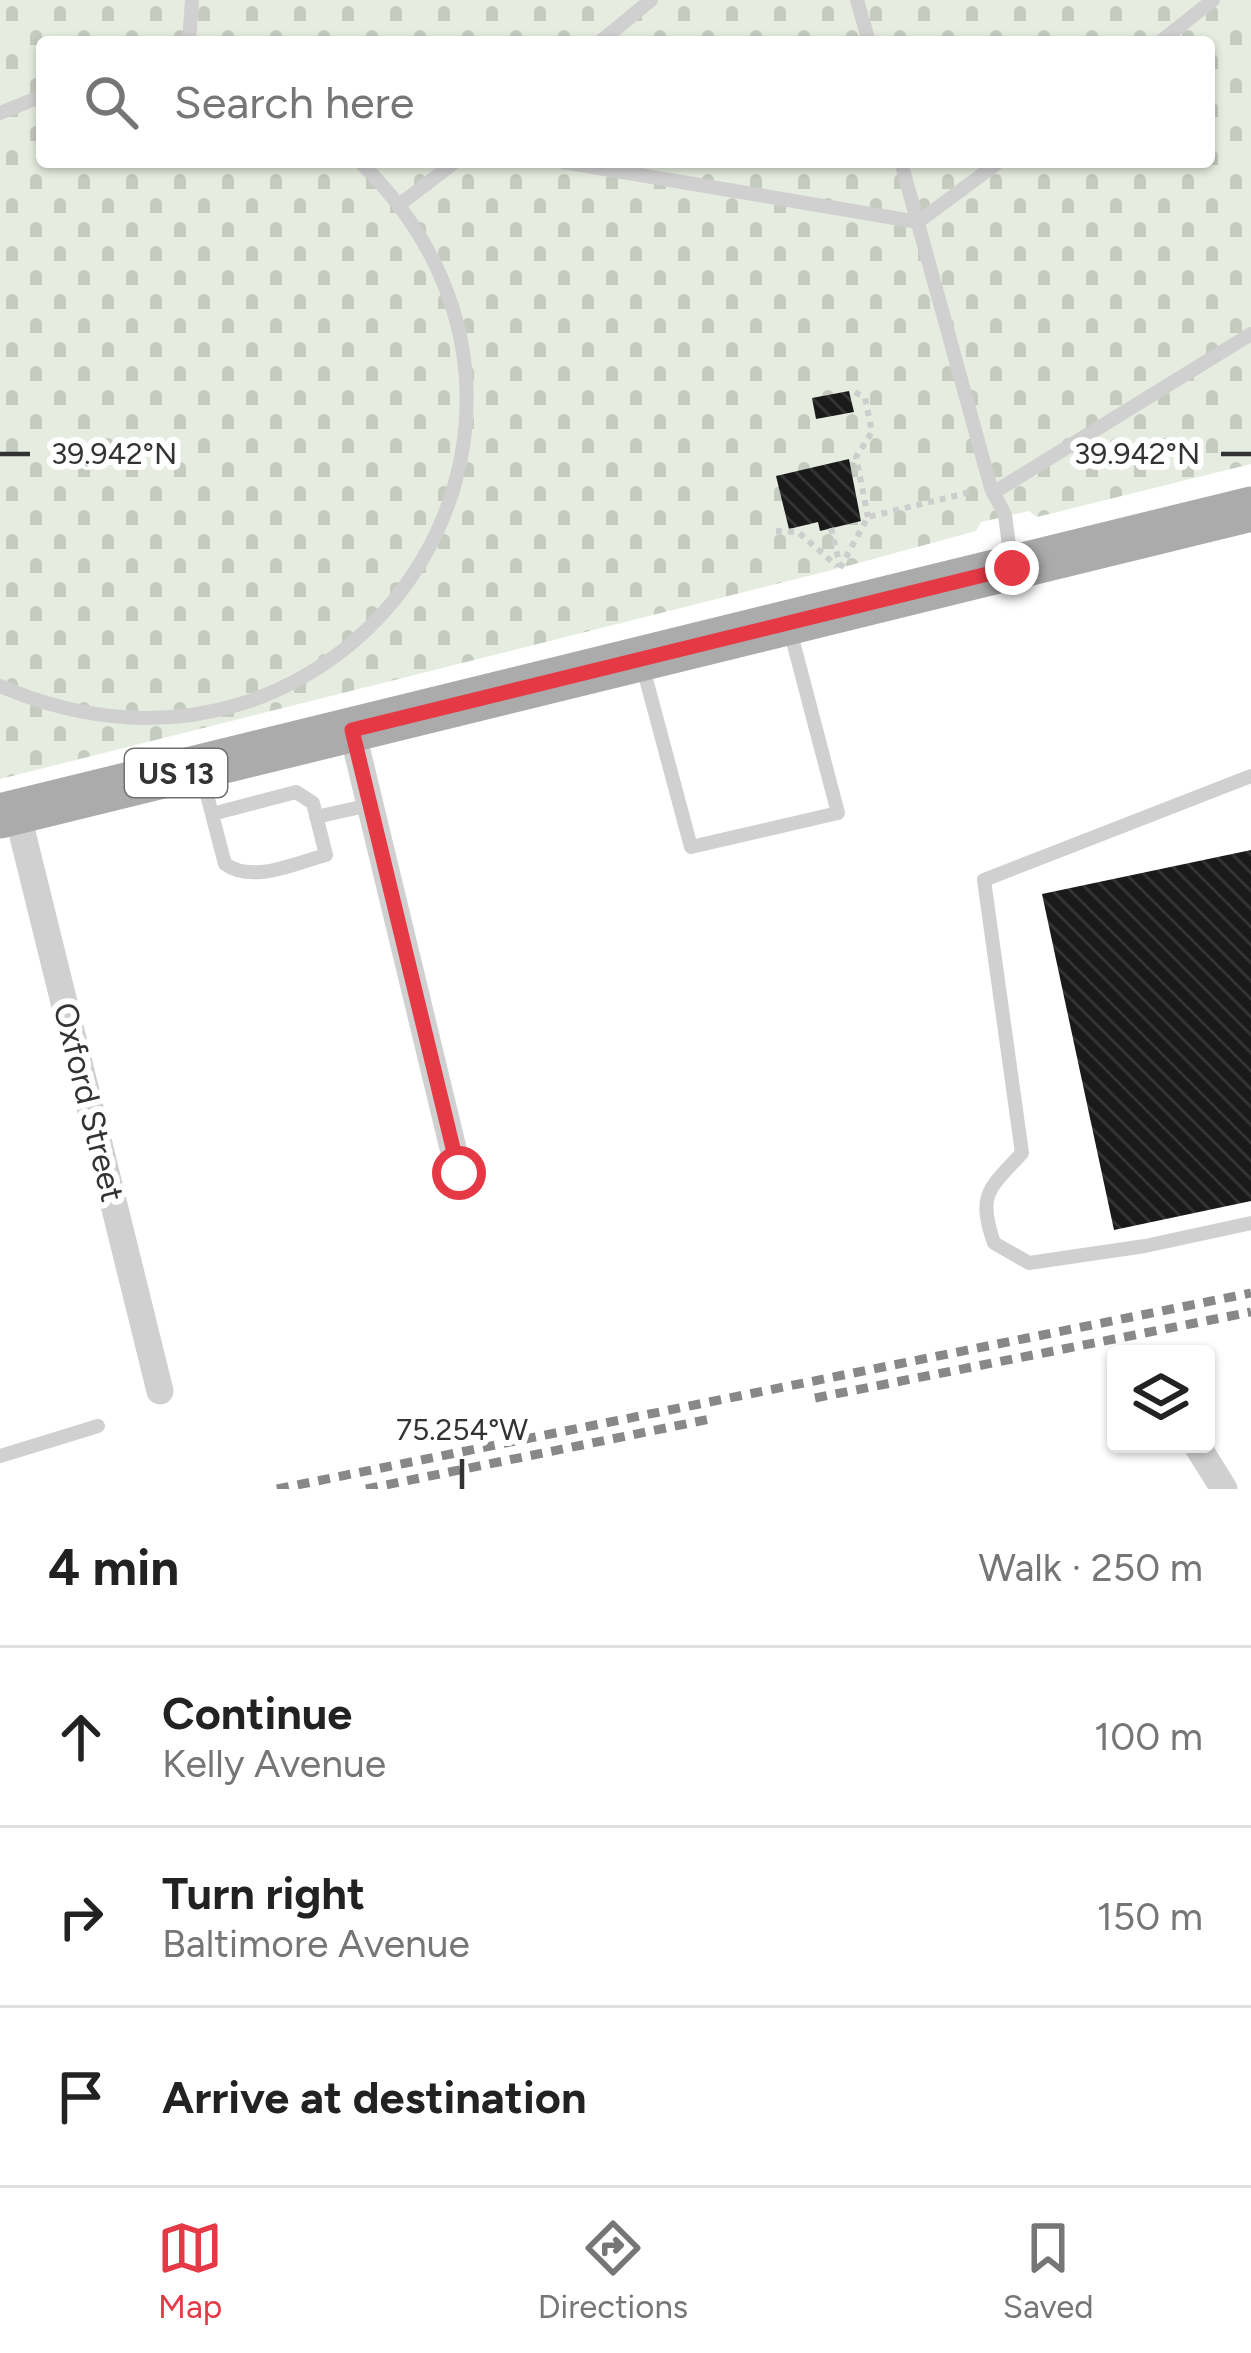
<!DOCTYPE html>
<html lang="en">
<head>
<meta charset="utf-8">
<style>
  body { margin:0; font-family:Figtree,sans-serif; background:#f2f2f2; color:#222 }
  .controls { position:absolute; right:36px; bottom:36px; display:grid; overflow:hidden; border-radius:12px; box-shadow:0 3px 9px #0004 }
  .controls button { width:108px; height:108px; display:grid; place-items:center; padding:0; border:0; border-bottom:3px solid #e0e0e0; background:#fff; color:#222; font:60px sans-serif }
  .stop { position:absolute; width:36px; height:36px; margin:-27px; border:9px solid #e63946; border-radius:50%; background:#fff }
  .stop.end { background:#e63946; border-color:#fff; box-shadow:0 3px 12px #0008 }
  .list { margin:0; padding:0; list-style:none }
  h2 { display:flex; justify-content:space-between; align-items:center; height:156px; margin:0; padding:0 48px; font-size:51px }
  h2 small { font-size:39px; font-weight:400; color:#767676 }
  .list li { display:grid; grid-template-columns:78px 1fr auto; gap:36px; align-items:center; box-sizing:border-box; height:180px; padding:0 48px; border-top:3px solid #e0e0e0 }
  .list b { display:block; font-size:45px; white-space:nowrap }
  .list p { margin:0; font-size:39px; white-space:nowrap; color:#767676 }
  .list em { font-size:39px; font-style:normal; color:#767676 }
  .icon { flex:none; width:66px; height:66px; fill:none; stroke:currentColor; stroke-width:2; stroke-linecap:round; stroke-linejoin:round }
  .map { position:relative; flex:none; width:1251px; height:1489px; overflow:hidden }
  .search { position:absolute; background:#fff; box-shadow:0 3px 9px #0004; left:36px; right:36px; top:36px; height:132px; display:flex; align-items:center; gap:30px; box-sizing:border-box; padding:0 42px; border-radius:12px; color:#767676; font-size:45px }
  .sheet { height:696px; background:#fff }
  nav { display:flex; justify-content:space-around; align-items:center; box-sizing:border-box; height:168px; border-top:3px solid #e0e0e0; background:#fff; font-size:33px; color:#767676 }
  nav a { display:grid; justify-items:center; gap:6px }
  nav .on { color:#e63946 }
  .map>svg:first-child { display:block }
  .cemetery { fill:url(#cemetery-stones); fill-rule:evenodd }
  .building { fill:url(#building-back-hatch) }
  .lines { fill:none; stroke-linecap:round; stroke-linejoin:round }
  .path { stroke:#cdcdcd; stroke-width:6; stroke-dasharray:6 6; stroke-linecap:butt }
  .service { stroke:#d0d0d0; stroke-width:14 }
  .minor { stroke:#d0d0d0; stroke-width:27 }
  .primary { stroke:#ababab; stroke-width:45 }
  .rail { stroke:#888; stroke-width:9; stroke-dasharray:12 9; stroke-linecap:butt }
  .route { stroke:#e63946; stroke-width:15 }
  .ticks { fill:none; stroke:#333; stroke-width:4.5 }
  .labels { text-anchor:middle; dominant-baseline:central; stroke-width:12; stroke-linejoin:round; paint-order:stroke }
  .shield { fill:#fff; stroke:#707070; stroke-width:3 }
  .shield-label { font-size:30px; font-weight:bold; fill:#333 }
  .street-label { font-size:33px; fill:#333; stroke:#fff }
  .ticks-label { font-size:30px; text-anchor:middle; fill:#333; stroke:#fff; stroke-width:12; stroke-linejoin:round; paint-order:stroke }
</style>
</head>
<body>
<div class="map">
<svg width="1251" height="1489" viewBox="0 0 1251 1489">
  <defs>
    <pattern id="cemetery-stones" width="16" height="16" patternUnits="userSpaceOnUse" patternTransform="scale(3)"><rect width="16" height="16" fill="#e6ecdf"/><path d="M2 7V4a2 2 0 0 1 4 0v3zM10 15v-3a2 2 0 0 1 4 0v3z" fill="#c6cbc0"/></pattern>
    <pattern id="building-back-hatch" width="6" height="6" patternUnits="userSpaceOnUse" patternTransform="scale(3)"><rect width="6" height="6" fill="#1a1a1a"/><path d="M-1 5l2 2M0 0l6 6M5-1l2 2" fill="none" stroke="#333"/></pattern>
  </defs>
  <rect width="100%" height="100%" fill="#fff"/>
  <path class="cemetery" d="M0,0h1251v464l-214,53 -8,-6 -48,11 -5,9 -136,37 -840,211zM42,42h1167v120h-1167z"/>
  <g class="building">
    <polygon points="849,391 854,412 816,419 812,398"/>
    <polygon points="849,459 861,521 820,531 818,522 789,529 776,476"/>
    <polygon points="1251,850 1251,1201 1114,1230 1042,894"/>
  </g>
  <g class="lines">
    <g class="path">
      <polyline points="855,392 865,398 872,432 856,457 868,517"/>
      <polyline points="831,528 840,566"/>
      <polyline points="776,531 798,532 837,566"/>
      <polyline points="840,568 868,517 971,492"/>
    </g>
    <g class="service">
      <polyline points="857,0 869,42"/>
      <polyline points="189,42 192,0"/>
      <polyline points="600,42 651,0"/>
      <polyline points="1160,42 1213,0"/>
      <polyline points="0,113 42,96"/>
      <polyline points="563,162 918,222 999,162"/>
      <polyline points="901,162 991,488 1005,515 1011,561"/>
      <polyline points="399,205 455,162"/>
      <polyline points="993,493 1251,334"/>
      <polyline points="642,664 691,847 838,813 790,630"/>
      <path d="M0,686c345,150 629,-262 360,-524"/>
      <path d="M201,772l24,92c28,20 70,-1 101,-9l-13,-52 -17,-11 -84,22"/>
      <path d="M1251,776l-267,104 38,273c-33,36 -45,41 -28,90l35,20 116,-17 106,-23"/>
      <polyline points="316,817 370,805"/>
      <polyline points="0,1456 98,1426"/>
    </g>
    <g class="minor">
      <polyline points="352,730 459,1173"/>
      <polyline points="17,812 160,1391"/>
      <polyline points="1196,1444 1224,1489"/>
    </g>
    <polyline class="primary" points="0,816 1251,509"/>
    <g class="rail">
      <polyline points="815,1398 1251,1312"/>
      <polyline points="277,1489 1251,1293"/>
      <polyline points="366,1489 710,1419"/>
    </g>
  </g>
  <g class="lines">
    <polyline class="route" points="459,1173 352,730 1012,568"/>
  </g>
  <path class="ticks" d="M0,454h30M1221,454h30M462,1459v30"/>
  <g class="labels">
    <rect class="shield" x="125" y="749" width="102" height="48" rx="9"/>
    <g class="shield-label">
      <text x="176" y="773">US 13</text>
    </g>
    <g class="street-label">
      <text transform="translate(89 1102) rotate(76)">Oxford Street</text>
    </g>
  </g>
  <g class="ticks-label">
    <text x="114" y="464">39.942°N</text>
    <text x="1137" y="464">39.942°N</text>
    <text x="462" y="1440">75.254°W</text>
  </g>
</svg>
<div class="controls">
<button><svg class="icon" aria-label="layers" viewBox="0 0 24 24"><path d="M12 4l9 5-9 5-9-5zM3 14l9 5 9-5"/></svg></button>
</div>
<div class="stop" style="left:459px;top:1173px"></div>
<div class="stop end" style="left:1012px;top:568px"></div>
<div class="search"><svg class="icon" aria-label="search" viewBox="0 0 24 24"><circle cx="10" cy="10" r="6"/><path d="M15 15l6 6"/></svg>Search here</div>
</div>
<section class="sheet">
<h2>4 min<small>Walk · 250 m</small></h2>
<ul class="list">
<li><svg class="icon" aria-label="ahead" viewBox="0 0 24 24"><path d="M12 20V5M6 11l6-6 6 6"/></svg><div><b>Continue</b><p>Kelly Avenue</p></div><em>100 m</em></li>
<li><svg class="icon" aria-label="right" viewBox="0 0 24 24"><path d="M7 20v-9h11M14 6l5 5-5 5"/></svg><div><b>Turn right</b><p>Baltimore Avenue</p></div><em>150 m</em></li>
<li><svg class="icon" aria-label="arrive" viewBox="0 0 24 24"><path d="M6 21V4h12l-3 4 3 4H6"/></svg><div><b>Arrive at destination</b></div></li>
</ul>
</section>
<nav>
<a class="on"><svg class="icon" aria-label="map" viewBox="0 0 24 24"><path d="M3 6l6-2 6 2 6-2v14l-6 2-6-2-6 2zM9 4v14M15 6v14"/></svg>Map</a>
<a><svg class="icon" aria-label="directions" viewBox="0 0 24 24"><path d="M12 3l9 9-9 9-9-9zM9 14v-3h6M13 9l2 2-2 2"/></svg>Directions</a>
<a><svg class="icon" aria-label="saved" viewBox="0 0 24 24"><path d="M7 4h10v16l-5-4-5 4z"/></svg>Saved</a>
</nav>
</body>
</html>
